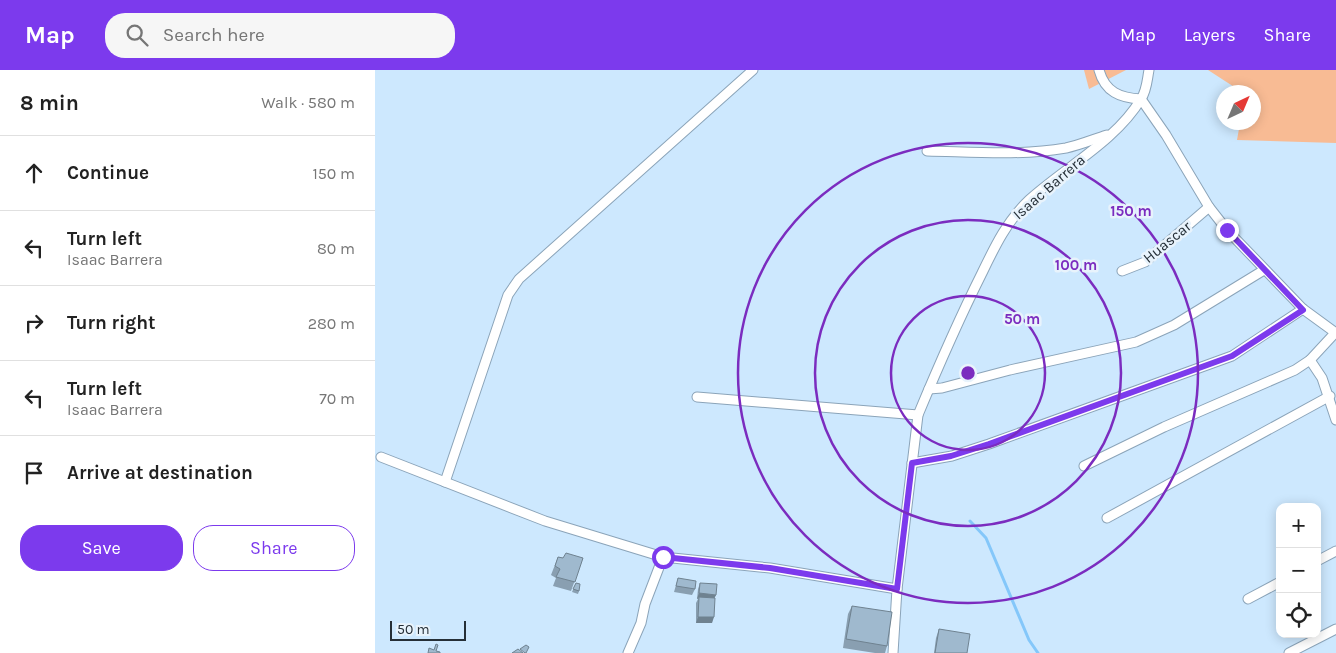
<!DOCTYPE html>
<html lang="en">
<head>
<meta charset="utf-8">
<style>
  body { margin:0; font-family:Karla,sans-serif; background:#f6f6f6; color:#222 }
  .controls { position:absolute; right:15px; bottom:15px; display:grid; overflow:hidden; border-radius:10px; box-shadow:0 2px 12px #0003 }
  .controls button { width:45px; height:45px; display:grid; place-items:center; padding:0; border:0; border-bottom:1px solid #e0e0e0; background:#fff; color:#222; font:25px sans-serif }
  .compass { position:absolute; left:841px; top:15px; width:45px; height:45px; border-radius:50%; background:#fff; box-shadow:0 2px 12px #0003; rotate:44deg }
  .scale { position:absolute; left:15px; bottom:12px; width:76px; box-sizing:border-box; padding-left:5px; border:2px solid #252f37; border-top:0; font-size:14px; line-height:18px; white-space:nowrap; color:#252f37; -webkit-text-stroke:4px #e8f3fc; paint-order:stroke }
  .stop { position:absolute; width:15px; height:15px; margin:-11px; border:4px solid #7c3aed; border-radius:50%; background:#fff }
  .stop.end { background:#7c3aed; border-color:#fff; box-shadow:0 1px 5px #0008 }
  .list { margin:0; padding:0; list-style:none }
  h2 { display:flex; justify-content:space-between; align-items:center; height:65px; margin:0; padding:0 20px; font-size:21px }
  h2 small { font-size:16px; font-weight:400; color:#767676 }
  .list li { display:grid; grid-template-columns:32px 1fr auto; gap:15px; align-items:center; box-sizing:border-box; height:75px; padding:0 20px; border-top:1px solid #e0e0e0 }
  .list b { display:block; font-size:19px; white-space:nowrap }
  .list p { margin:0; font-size:16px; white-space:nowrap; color:#767676 }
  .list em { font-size:16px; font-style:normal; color:#767676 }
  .actions { display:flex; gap:10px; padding:15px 20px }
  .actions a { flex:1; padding:11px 0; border:1px solid #7c3aed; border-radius:20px; text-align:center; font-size:18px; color:#7c3aed }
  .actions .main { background:#7c3aed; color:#fff }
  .icon { flex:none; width:28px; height:28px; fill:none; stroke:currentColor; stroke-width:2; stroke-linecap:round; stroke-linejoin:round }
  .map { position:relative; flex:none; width:961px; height:583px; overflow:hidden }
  header { display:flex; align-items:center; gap:30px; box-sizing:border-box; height:70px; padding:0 25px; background:#7c3aed; color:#fff }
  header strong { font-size:24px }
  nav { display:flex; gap:28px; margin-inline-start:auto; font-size:18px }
  .search { width:350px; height:45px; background:#f6f6f6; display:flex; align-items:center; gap:12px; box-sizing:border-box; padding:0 18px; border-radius:20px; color:#767676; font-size:19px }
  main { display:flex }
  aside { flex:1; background:#fff }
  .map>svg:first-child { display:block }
  .green { fill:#f8bb94 }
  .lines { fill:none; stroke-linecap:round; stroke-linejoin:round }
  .stream { stroke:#84c7fa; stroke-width:3 }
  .street-casing { stroke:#8ba4b9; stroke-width:11 }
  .street { stroke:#fff; stroke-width:9 }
  .wall { fill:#899fb1 }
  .shaded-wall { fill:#6f8290 }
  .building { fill:#9fb9ce; stroke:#6f8290 }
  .route { stroke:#7c3aed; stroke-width:6 }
  .ring { fill:none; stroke:#7b2cbf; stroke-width:2.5 }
  .labels { text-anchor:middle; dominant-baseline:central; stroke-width:5; stroke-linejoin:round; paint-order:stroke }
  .street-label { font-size:15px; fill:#252f37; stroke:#e8f3fc }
  .centre { fill:#7b2cbf; stroke:#e8f3fc; stroke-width:2.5 }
  .ring-label { font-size:15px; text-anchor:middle; font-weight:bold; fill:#7b2cbf; stroke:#e8f3fc; stroke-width:5; stroke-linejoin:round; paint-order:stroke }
</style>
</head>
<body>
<header>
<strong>Map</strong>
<div class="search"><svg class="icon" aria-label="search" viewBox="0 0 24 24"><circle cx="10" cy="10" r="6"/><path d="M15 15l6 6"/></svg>Search here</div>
<nav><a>Map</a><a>Layers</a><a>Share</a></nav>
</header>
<main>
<aside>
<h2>8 min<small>Walk · 580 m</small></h2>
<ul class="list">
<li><svg class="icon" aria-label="ahead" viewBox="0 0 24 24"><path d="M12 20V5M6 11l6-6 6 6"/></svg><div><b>Continue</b></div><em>150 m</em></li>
<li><svg class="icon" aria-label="left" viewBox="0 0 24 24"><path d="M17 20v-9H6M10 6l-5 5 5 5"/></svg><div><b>Turn left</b><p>Isaac Barrera</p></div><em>80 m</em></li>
<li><svg class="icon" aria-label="right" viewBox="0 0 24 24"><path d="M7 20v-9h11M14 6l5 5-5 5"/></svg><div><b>Turn right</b></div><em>280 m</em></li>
<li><svg class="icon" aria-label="left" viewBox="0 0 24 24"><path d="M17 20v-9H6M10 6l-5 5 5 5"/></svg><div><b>Turn left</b><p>Isaac Barrera</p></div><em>70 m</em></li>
<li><svg class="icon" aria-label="arrive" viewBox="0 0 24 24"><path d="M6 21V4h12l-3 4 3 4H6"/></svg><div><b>Arrive at destination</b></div></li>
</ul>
<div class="actions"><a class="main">Save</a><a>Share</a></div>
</aside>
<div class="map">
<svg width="961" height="583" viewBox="0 0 961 583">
  <rect width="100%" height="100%" fill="#cde8fe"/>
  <g class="green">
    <polygon points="709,0 751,0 714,19"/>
    <polygon points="833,0 961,0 961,73 862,70 865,53 878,52 878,22 867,22"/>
  </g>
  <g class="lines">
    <polyline class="stream" points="595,451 611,468 654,570 663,583"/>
    <defs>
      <g id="street">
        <path d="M724,0c6,22 21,28 42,29"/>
        <polyline points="766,29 791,65 834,137 852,160 928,239 961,263"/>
        <path d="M552,81c47,1 93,5 139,-3 14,-3 28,-9 41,-13"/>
        <polyline points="747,201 770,192 834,137"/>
        <polyline points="935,290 947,308 961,350"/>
        <polyline points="554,319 567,318 635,300 761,272 799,255 889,200"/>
        <polyline points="322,327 543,345"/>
        <polyline points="6,387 170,451 288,487 395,498 522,519"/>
        <polyline points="537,393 577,386 614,374 857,286 928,239"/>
        <polyline points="709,396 789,357 920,300 935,290 960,263"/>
        <polyline points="70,412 133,225 144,209 378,0"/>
        <polyline points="732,448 955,326"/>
        <polyline points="942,491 961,481"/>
        <polyline points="873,529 905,512"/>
        <polyline points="253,583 266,553 270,534 288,487"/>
        <path d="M518,583l4,-64 21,-174c20,-48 41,-96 64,-142 13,-27 25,-52 47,-73 35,-32 87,-59 112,-101 6,-9 6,-19 8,-29"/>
        <polyline points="914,583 961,559"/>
      </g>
    </defs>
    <use href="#street" class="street-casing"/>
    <use href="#street" class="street"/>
  </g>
  <g class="wall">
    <polygon points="183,487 188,488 208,488 196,521 178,516 181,508 176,505"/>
    <polygon points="303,508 320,519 317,525 299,522"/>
    <polygon points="201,513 204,521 203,524 197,522"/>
    <polygon points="325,513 341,525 339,528 337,553 321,553 321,533 323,529 322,529 323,519"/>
    <polygon points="477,536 512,576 510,583 500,583 468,578 473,544"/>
    <polygon points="564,559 592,583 559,583 561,568"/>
  </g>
  <g class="shaded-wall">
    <polygon points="324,523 341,525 338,531 324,527 322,529"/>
    <polygon points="323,547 339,547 337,553 321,553"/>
  </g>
  <g class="building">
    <polygon points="191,483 208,488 200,512 181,507 185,499 180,496 183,487 188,488"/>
    <polygon points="303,508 321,511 320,519 301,516"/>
    <polygon points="201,513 205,514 204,521 198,519"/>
    <polygon points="325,513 342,514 341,525 324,523"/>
    <polygon points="324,527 340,528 339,547 323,547"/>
    <polygon points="477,536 517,542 512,576 471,569"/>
    <polygon points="564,559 595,564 592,583 560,583"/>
    <polygon points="61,574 63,575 61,581 65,582 65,583 53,583 54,578 59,580"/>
    <polygon points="151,575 154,577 151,583 150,583 145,579"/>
    <polygon points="143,579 148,583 137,583"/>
  </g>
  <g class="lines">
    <polyline class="route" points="288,487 395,498 522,519 537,393 576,386 614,374 857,286 928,240 852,160"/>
  </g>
  <g class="ring">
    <circle cx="593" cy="303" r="77"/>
    <circle cx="593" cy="303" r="153"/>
    <circle cx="593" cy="303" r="230"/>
  </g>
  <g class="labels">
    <g class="street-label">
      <text transform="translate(674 117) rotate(-41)">Isaac Barrera</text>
      <text transform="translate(792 172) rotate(-39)">Huascar</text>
    </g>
  </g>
  <circle cx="593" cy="303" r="8" class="centre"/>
  <g class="ring-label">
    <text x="756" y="146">150 m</text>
    <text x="701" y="200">100 m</text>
    <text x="647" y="254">50 m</text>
  </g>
</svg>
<div class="controls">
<button>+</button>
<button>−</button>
<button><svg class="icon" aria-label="locate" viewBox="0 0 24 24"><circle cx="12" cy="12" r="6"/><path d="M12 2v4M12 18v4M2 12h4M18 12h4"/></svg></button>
</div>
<svg class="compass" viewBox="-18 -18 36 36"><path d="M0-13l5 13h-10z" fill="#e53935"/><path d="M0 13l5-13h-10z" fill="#767676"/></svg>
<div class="scale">50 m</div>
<div class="stop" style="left:288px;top:487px"></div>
<div class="stop end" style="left:852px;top:160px"></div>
</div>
</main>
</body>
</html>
